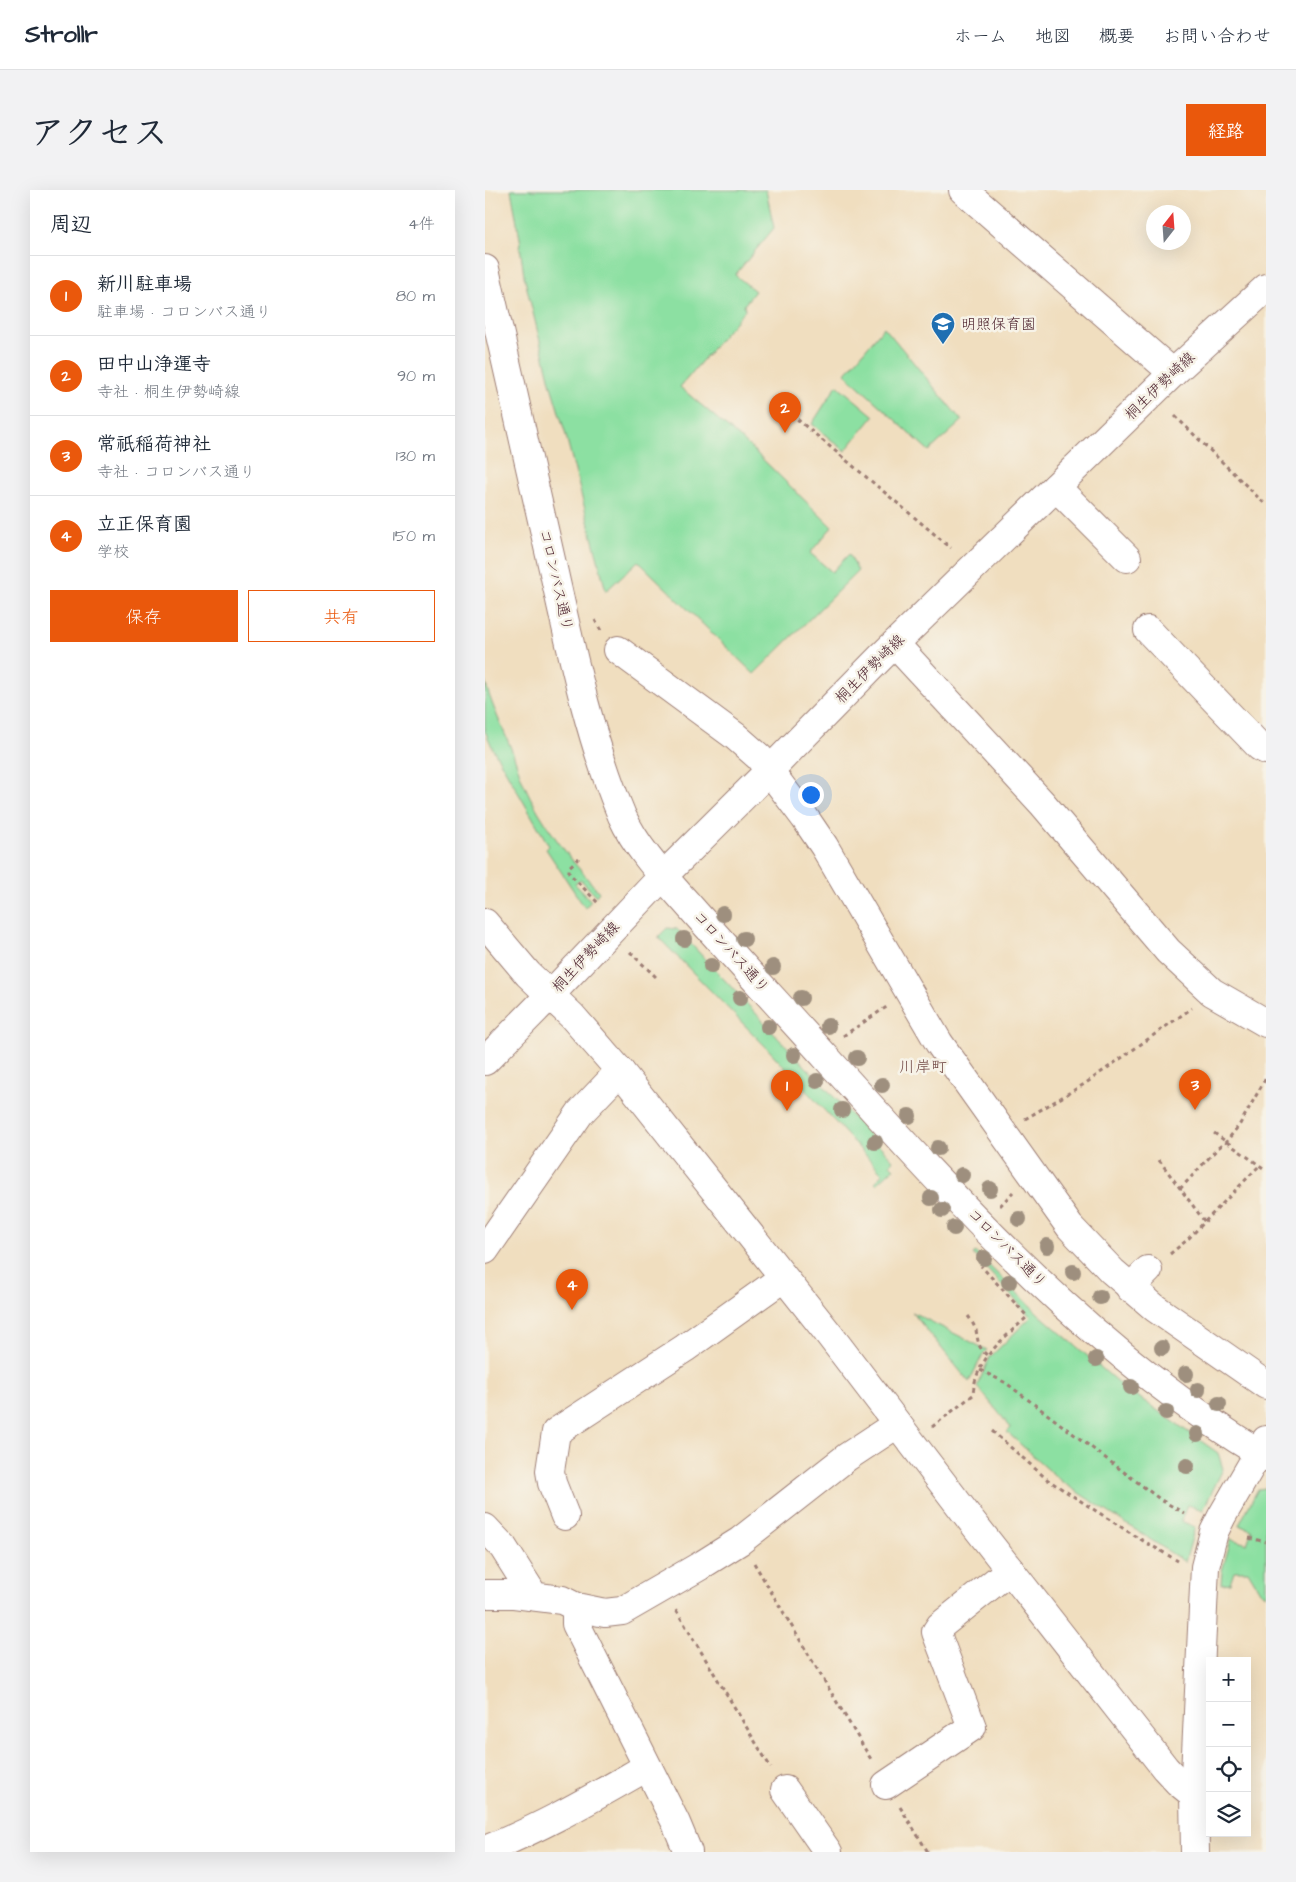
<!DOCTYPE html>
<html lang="ja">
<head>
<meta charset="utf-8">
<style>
  body { margin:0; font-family:"Architects Daughter","Klee One",sans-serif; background:#f2f2f3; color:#1f2937 }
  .controls { position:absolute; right:15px; bottom:15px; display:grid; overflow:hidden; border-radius:0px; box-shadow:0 5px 20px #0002 }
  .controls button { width:45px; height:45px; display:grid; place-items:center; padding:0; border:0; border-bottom:1px solid #e0e1e3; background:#fff; color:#1f2937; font:25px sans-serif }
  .compass { position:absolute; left:661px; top:15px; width:45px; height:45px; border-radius:50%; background:#fff; box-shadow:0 5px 20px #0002; rotate:17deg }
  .you { position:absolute; left:325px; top:604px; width:18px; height:18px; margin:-12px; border:4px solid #fff; border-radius:50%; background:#1a73e8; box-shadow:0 0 0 8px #1a73e833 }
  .badge { display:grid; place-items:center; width:32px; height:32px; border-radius:50%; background:#ea580c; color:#fff; font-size:16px; font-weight:700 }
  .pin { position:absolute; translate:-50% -41px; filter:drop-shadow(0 1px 2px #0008) }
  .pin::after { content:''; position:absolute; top:26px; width:18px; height:15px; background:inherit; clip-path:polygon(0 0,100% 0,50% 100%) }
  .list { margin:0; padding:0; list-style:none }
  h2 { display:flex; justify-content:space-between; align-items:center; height:65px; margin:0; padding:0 20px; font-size:21px }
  h2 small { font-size:16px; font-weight:400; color:#747a83 }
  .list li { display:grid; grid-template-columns:32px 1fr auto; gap:15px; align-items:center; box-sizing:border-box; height:80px; padding:0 20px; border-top:1px solid #e0e1e3 }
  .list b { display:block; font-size:19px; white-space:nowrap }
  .list p { margin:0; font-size:16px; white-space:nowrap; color:#747a83 }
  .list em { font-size:16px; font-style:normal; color:#747a83 }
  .actions { display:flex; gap:10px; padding:15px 20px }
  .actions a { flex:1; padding:11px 0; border:1px solid #ea580c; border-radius:0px; text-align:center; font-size:18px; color:#ea580c }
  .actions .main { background:#ea580c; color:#fff }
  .icon { flex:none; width:28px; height:28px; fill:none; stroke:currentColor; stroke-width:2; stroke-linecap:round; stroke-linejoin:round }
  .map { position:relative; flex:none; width:781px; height:1662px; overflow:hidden; border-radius:0px }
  header { display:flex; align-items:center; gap:30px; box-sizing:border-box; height:70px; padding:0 25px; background:#fff; border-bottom:1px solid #e0e1e3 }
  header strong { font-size:24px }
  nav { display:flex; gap:28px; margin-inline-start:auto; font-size:18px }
  .intro { display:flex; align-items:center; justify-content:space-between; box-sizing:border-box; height:120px; padding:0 30px }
  h1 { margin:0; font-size:35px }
  .button { padding:12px 22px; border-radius:0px; background:#ea580c; color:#fff; font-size:18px; font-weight:700 }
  main { display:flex; gap:30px; padding:0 30px }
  aside { flex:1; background:#fff; border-radius:0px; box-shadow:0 5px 20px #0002 }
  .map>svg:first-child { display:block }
  .green { fill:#8ce0a2; stroke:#6b8066 }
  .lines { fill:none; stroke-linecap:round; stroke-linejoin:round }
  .minor-casing { stroke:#9d7e75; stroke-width:30 }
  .major-casing { stroke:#9d7e75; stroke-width:30 }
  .path { stroke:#9d7e75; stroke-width:3; stroke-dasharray:4 4; stroke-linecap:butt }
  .minor { stroke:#fff; stroke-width:28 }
  .major { stroke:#fff; stroke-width:28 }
  .tree { fill:#9e8f7e }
  .labels { text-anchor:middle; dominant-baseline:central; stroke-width:5; stroke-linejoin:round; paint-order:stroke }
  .poi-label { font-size:15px; fill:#4a1f2b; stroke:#f7f3e8; text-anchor:start }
  .street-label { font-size:15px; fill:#4a1f2b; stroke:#f7f3e8 }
  .neighbourhood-label { font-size:16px; fill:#744c48; stroke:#f7f3e8 }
</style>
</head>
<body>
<header>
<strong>Strollr</strong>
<nav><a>ホーム</a><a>地図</a><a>概要</a><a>お問い合わせ</a></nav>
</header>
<div class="intro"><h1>アクセス</h1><a class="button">経路</a></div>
<main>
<aside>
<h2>周辺<small>4件</small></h2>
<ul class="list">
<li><span class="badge">1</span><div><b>新川駐車場</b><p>駐車場 · コロンバス通り</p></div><em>80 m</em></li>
<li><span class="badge">2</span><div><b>田中山浄運寺</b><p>寺社 · 桐生伊勢崎線</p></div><em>90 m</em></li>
<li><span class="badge">3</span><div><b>常祇稲荷神社</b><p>寺社 · コロンバス通り</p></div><em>130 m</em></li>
<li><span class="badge">4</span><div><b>立正保育園</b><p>学校</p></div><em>150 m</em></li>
</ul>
<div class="actions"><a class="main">保存</a><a>共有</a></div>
</aside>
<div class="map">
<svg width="781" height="1662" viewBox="0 0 781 1662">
  <rect width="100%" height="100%" fill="#f7f3e8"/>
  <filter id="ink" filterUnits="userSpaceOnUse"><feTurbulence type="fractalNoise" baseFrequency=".02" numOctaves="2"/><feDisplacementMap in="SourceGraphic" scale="10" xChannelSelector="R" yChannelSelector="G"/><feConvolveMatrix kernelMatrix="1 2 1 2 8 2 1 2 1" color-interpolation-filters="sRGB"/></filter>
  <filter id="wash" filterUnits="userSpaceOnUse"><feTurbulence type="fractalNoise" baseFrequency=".0096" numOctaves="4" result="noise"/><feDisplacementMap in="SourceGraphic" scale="20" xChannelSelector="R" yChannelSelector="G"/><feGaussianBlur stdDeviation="1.12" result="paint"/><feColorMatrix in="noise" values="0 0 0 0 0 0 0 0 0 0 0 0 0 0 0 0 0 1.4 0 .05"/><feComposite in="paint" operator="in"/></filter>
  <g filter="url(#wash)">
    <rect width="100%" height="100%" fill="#f0debf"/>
    <g class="green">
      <polygon points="26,0 281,0 289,38 250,85 270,101 259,115 260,120 195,197 261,253 347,337 325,363 347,382 364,364 373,381 269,484 153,371 121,401 80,242 66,196 39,86 35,56 36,54"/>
      <polygon points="399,137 477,231 444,261 360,184"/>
      <polygon points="352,195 389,226 360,261 327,234"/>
      <path d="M0,491c6,23 16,43 25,65 5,11 8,24 13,36 18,41 47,77 76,110l-3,4 -15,-16 -6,4 16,17 -6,7 -39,-59 3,-3 -56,-97 -8,-18z"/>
      <polygon points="182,738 192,739 408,970 405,974 409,978 392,994 390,992 398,984 282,858 173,747"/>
      <polygon points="490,1062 555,1125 635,1194 733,1263 738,1279 718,1320 702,1315 696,1331 710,1337 700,1372 577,1292 522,1242 526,1238 492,1196 505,1167 546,1127 488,1064"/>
      <polygon points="427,1122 502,1160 498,1164 484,1192"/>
      <polygon points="781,1298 781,1405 775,1401 763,1381 749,1381 745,1393 736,1394 737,1381 746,1349 762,1354 767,1340 754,1335 773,1299"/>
    </g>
  </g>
  <g filter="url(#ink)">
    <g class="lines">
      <defs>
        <g id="minor">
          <polyline points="478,0 688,183"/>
          <path d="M0,79c23,102 46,203 69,304 18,81 36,167 68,243 14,31 39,58 62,84 29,33 59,66 89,99 151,165 299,343 493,458"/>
          <polyline points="571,297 642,368"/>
          <polyline points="663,440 775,557 781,560"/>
          <polyline points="410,454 557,613 683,761 727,802 781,833"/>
          <polyline points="133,460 250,546 274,567 320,628 339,656 454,853 585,1037 627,1081 670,1118 781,1195"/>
          <polyline points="0,733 43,784 87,826 135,881 343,1143 485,1329 680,1578 693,1592 709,1605"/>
          <polyline points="0,1060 95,923 135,881"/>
          <polyline points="645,1098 663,1080"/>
          <polyline points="80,1326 67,1293 65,1281 71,1242 200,1158 298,1088"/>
          <polyline points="0,1338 18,1357 44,1398 46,1406"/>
          <polyline points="0,1404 29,1404 77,1410 91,1417 120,1423 137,1421 215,1376 255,1351 362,1267 412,1234"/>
          <polyline points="91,1417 91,1434 191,1633 203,1662"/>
          <polyline points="401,1595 487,1537 451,1442 455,1436 525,1380"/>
          <polyline points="300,1600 343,1662"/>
          <path d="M0,1660c57,-22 109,-53 162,-83"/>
          <polyline points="710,1662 709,1605 720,1377 729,1342 737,1326 781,1250"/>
        </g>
        <polyline id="major" points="0,871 65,805 178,686 284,581 396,467 688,183 781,98"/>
      </defs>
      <use href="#minor" class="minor-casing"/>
      <use href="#major" class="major-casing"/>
      <g class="path">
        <polyline points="300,219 466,358"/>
        <polyline points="690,226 781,315"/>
        <polyline points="110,430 116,441"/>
        <polyline points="94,668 84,677 84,683 113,713"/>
        <polyline points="145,762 172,788"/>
        <polyline points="358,846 403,816"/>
        <polyline points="540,929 601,893 707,818"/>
        <polyline points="729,943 781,980"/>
        <polyline points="674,970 720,1032"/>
        <polyline points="695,999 733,958 741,952 755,934 781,888"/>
        <polyline points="515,1016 528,1002"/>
        <polyline points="685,1064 702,1050 775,975"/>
        <path d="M483,1126c3,4 6,9 8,14 2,11 2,18 11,25"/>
        <polyline points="495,1180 521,1193 676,1310 699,1323"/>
        <path d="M447,1237l41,-32c2,-35 29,-55 53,-77v-3l-45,-49"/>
        <polyline points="507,1241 563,1290 650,1346 693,1371"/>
        <polyline points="764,1348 781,1352"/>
        <polyline points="269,1373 387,1571"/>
        <polyline points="191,1420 286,1578"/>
        <polyline points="415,1617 443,1662"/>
      </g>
      <use href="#minor" class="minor"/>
      <use href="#major" class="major"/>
    </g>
    <g class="tree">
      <circle cx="238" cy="724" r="8"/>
      <circle cx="199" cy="749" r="8"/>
      <circle cx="259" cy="749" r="8"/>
      <circle cx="226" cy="776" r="8"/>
      <circle cx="288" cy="777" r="8"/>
      <circle cx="255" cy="808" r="8"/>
      <circle cx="316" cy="808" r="8"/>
      <circle cx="343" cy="836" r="8"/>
      <circle cx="283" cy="837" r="8"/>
      <circle cx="309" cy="865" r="8"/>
      <circle cx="372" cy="868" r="8"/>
      <circle cx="332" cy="891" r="8"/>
      <circle cx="397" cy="895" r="8"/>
      <circle cx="357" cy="920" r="8"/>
      <circle cx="424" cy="926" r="8"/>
      <circle cx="390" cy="952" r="8"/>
      <circle cx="453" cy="958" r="8"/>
      <circle cx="477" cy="985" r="8"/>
      <circle cx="505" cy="999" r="8"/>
      <circle cx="446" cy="1008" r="8"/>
      <circle cx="457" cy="1020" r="8"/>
      <circle cx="534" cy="1029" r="8"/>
      <circle cx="469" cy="1038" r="8"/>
      <circle cx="562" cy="1056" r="8"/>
      <circle cx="499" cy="1068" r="8"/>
      <circle cx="588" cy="1082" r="8"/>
      <circle cx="524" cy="1092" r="8"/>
      <circle cx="615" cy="1107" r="8"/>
      <circle cx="677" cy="1158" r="8"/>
      <circle cx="611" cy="1169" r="8"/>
      <circle cx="701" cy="1184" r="8"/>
      <circle cx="646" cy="1197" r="8"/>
      <circle cx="713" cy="1200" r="8"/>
      <circle cx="734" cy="1214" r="8"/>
      <circle cx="681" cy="1222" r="8"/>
      <circle cx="712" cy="1244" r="8"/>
      <circle cx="702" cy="1276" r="8"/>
    </g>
  </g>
  <defs>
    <symbol id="school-pin" viewBox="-11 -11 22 30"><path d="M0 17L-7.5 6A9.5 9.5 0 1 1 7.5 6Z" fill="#1f6fb2" stroke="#f7f3e8"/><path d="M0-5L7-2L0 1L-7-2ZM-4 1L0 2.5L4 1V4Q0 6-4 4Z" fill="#fff"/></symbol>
  </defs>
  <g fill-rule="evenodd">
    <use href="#school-pin" x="444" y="120" width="28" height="38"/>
  </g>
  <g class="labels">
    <g class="poi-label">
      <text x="476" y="134">明照保育園</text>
    </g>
    <g class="street-label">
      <text transform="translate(675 196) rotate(-44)">桐生伊勢崎線</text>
      <text transform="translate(71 390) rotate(77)">コロンバス通り</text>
      <text transform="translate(385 479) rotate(-45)">桐生伊勢崎線</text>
      <text transform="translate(246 762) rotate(48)">コロンバス通り</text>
      <text transform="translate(101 767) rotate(-47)">桐生伊勢崎線</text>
      <text transform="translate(522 1058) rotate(45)">コロンバス通り</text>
    </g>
    <g class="neighbourhood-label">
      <text x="438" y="877">川岸町</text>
    </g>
  </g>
</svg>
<div class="controls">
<button>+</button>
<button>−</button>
<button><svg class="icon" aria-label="locate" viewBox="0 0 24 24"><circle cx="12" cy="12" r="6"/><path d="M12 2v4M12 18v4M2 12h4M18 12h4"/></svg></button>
<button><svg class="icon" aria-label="layers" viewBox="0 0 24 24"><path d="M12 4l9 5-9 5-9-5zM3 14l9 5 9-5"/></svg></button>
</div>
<svg class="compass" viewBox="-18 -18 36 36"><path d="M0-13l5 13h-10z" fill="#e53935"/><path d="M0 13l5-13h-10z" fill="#747a83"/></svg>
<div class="you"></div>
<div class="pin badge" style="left:302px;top:921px">1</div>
<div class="pin badge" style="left:300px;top:243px">2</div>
<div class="pin badge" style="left:710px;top:920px">3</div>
<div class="pin badge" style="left:87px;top:1120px">4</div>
</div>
</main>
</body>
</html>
